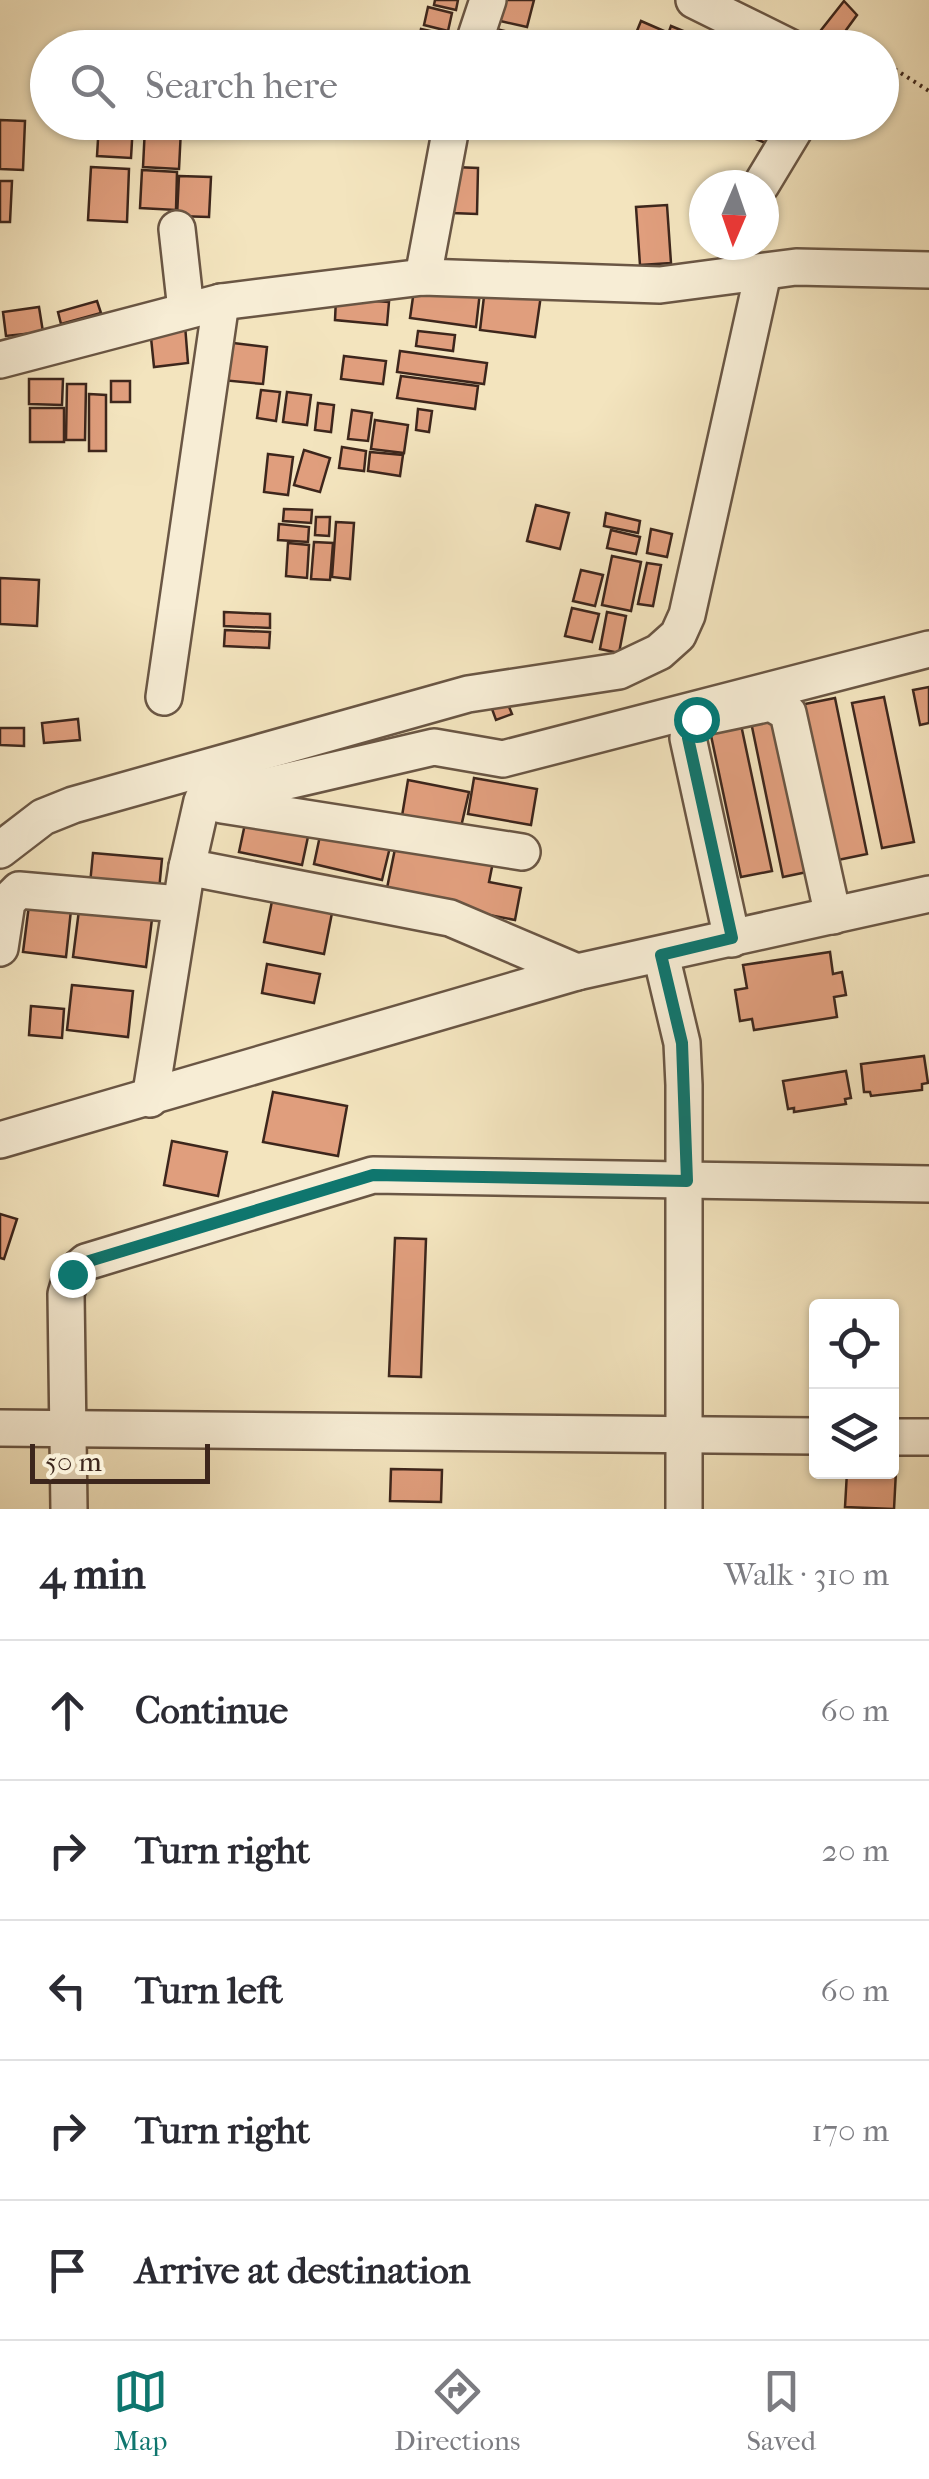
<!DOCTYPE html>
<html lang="en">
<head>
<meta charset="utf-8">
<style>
  body { margin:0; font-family:"IM FELL French Canon",serif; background:#f2f2f3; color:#2b2b33 }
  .controls { position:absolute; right:30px; bottom:30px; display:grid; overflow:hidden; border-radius:10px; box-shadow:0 2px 8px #0004 }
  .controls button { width:90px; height:90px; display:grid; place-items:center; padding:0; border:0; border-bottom:2px solid #e1e1e2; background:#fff; color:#2b2b33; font:50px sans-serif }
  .compass { position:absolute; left:689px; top:170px; width:90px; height:90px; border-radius:50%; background:#fff; box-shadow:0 2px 8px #0004; rotate:182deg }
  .scale { position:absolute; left:30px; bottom:25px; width:180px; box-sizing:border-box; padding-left:10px; border:5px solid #3d261c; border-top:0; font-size:28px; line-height:35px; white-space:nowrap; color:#3d261c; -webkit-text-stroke:8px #f7edd5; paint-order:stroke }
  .stop { position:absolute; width:30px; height:30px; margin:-22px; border:8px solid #0f766e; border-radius:50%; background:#fff }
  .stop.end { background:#0f766e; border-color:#fff; box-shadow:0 2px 10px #0008 }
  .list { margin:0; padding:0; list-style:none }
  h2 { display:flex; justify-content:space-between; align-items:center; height:130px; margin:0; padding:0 40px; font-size:42px }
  h2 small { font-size:32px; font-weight:400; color:#7c7c81 }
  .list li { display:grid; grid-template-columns:65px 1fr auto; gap:30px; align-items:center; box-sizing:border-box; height:140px; padding:0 40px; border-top:2px solid #e1e1e2 }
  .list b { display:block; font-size:38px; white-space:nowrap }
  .list em { font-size:32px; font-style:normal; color:#7c7c81 }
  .icon { flex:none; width:55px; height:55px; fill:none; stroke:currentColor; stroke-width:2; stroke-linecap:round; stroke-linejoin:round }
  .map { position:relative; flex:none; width:929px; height:1509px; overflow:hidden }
  .search { position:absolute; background:#fff; box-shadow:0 2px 8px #0004; left:30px; right:30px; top:30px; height:110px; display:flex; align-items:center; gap:25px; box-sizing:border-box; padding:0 35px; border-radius:55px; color:#7c7c81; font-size:38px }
  .sheet { height:830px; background:#fff }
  nav { display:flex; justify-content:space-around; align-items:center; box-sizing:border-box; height:140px; border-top:2px solid #e1e1e2; background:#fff; font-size:28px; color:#7c7c81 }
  nav a { display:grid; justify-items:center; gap:5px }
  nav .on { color:#0f766e }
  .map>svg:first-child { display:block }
  .building { fill:#e09e7d; stroke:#3d261c; stroke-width:2.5 }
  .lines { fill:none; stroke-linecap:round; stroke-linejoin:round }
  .minor-casing { stroke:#6a5644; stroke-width:40 }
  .path { stroke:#3d261c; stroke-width:4; stroke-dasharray:2.5 5; stroke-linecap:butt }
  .minor { stroke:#f7edd5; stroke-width:35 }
  .route { stroke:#0f766e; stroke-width:12 }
</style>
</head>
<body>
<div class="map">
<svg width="929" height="1509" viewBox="0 0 929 1509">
  <rect width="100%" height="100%" fill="#f3e4be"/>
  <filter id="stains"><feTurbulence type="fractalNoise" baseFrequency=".002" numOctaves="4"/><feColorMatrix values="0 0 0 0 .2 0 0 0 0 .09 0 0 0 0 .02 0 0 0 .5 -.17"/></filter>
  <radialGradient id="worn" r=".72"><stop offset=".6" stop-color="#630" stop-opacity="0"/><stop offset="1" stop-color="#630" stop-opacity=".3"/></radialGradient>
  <g class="building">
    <polygon points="435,0 458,0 456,10 434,5"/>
    <polygon points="501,0 534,0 527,27 496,20"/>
    <polygon points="844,1 857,15 833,48 826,48 814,39"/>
    <polygon points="428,7 452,13 448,31 424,25"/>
    <polygon points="641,21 664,31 657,48 630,48"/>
    <polygon points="671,26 698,37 694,48 663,48"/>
    <polygon points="492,28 525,36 523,48 487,48"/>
    <polygon points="421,29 444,34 440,48 417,48"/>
    <polygon points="0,120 25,121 23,170 0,169"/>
    <polygon points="714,122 777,122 768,144"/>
    <polygon points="99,123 133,124 131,158 97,156"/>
    <polygon points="145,127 181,129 179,169 143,167"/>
    <polygon points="91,167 129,169 127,222 88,220"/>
    <polygon points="454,167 478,168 477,214 452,213"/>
    <polygon points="142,170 177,172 176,210 140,208"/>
    <polygon points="179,176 211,177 209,217 177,216"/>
    <polygon points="0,181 12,181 10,222 0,222"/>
    <polygon points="667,205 671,263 640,265 636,207"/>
    <polygon points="415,283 480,292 476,327 410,318"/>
    <polygon points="485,288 541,295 535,337 480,330"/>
    <polygon points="336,298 389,302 387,325 335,320"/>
    <polygon points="97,301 101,313 61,324 58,312"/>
    <polygon points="39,307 43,332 6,336 3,312"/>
    <polygon points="185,325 188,363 154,367 150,328"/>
    <polygon points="418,331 455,335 453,351 416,346"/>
    <polygon points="225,342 267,347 263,384 221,380"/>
    <polygon points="400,351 487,363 484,384 397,372"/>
    <polygon points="344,356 386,361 383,384 341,379"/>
    <polygon points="401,376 478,386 475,409 397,398"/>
    <polygon points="29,379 63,379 62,405 29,404"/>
    <rect x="111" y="381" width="19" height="21"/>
    <polygon points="67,384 86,384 85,440 66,440"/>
    <polygon points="261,390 280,392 276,421 257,418"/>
    <polygon points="287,392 311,395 307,425 283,422"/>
    <polygon points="89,394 106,395 106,451 89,451"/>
    <polygon points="318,403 334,405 331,432 315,430"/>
    <rect x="30" y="408" width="34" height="34"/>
    <polygon points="418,409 432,411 429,432 416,430"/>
    <polygon points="352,410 372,413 368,441 348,439"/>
    <polygon points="375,420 408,425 404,453 371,449"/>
    <polygon points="342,447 366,451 364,471 339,468"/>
    <polygon points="304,450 330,458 320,492 294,485"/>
    <polygon points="370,452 403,455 400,476 368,471"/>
    <polygon points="268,454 293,457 288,495 264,492"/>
    <polygon points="536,505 569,513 560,549 527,541"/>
    <polygon points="284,509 312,510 311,523 283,521"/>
    <polygon points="606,513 640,521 638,533 604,526"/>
    <polygon points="316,517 330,517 329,536 315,535"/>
    <polygon points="336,522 354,523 350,579 332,577"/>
    <polygon points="279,524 309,527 308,542 278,540"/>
    <polygon points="651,529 672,534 667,557 647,553"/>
    <polygon points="611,530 640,537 636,554 607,548"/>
    <polygon points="314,542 333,543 330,580 311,579"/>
    <polygon points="288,543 309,545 307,578 286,576"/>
    <polygon points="612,556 641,562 631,611 602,605"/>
    <polygon points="647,563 661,565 653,606 638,604"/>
    <polygon points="581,570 603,575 595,606 573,601"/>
    <polygon points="0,578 39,580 37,626 0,624"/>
    <polygon points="572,608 599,614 592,642 565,636"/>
    <polygon points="224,612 270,614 270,628 224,626"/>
    <polygon points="607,612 626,616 619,653 600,649"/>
    <polygon points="225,630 270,632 269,648 224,646"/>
    <polygon points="929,687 929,723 920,725 913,690"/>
    <polygon points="503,692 512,714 496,720 488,698"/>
    <polygon points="884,697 914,842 882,848 852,703"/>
    <polygon points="835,698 867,854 833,861 800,705"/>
    <polygon points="774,717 807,872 783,877 751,722"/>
    <polygon points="78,719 80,740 44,743 42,723"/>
    <polygon points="740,720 772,871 741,877 709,726"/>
    <polygon points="0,728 24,728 24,746 0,745"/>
    <polygon points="474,778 537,789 531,825 468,814"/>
    <polygon points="408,780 469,792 461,827 402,816"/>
    <polygon points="246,819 309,832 302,865 239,852"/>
    <polygon points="321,831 390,847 382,880 314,864"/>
    <polygon points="396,844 493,862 489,882 521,888 515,920 453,908 454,901 387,888"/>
    <polygon points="93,853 162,859 159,890 90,884"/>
    <polygon points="272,901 332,913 324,954 264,942"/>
    <polygon points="29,905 71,910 66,957 23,952"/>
    <polygon points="79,910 152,919 146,967 73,957"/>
    <polygon points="830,952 833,974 842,972 846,995 834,997 837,1017 754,1030 752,1019 740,1021 735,990 747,988 743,965"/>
    <polygon points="267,964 320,974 314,1003 262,993"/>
    <polygon points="72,985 133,991 128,1037 67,1030"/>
    <polygon points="31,1006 64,1009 62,1038 29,1035"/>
    <polygon points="924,1056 928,1083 922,1084 922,1090 871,1096 870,1092 864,1092 861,1064"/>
    <polygon points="846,1071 851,1098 845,1099 846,1104 794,1112 794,1108 788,1109 783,1081"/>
    <polygon points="273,1092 347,1106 338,1156 263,1142"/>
    <polygon points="172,1141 227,1152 218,1196 164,1185"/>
    <polygon points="0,1214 17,1219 4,1259 0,1258"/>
    <polygon points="395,1238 426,1239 421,1377 389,1376"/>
    <polygon points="391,1469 442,1470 441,1502 390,1501"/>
    <polygon points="896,1471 894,1509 845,1507 847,1472"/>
  </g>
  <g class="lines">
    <defs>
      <g id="minor">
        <polyline points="694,0 791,48"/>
        <polyline points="472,48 488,0"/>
        <polyline points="761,185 799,122"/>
        <polyline points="177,229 186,310"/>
        <polyline points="423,277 452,122"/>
        <polyline points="0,360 221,302 423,277 660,285 796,267 929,270"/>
        <polyline points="164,697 221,302"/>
        <polyline points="222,805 522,852"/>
        <polyline points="0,850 43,817 73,805 468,694 619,671 659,652 678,635 687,615 763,273"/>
        <polyline points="187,867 202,801 434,747 503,759 929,649"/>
        <polyline points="732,939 688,738 689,727 695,719 771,703 788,713 833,916"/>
        <polyline points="0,948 7,902 19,890 180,904"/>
        <polyline points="661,955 682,1043 684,1085 684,1509"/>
        <polyline points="150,1099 187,867 450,918 577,972"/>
        <polyline points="0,1140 577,972 929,894"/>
        <polyline points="0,1428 816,1436"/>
        <polyline points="892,1437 929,1437"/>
        <polyline points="69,1509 66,1294 72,1274 86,1262 373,1175 929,1184"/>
      </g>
    </defs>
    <use href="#minor" class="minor-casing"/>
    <polyline class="path" points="882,61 929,91"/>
    <use href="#minor" class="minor"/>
  </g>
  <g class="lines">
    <polyline class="route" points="72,1274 86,1262 373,1175 687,1181 682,1043 661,955 732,938 688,738 689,727 696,719"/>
  </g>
  <rect width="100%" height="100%" filter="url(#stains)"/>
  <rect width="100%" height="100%" fill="url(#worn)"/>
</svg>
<div class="controls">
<button><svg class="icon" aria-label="locate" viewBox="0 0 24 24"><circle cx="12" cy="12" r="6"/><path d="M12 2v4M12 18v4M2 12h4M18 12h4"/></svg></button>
<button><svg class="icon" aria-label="layers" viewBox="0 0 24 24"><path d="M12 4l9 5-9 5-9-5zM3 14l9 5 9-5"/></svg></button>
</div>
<svg class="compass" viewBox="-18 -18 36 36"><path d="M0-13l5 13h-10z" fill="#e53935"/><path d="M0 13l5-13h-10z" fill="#7c7c81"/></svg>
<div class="scale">50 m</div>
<div class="stop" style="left:696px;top:719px"></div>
<div class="stop end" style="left:72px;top:1274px"></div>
<div class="search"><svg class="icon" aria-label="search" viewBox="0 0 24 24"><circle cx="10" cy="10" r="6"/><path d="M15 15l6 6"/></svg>Search here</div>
</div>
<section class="sheet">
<h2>4 min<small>Walk · 310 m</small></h2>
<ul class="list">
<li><svg class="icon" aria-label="ahead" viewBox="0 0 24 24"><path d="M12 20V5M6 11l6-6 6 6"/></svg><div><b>Continue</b></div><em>60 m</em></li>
<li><svg class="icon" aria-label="right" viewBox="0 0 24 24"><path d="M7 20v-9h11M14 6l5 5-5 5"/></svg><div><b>Turn right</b></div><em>20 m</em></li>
<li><svg class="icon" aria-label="left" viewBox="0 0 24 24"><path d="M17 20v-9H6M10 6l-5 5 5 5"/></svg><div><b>Turn left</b></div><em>60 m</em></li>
<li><svg class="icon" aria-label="right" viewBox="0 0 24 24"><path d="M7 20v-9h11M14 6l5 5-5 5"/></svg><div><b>Turn right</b></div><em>170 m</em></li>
<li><svg class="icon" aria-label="arrive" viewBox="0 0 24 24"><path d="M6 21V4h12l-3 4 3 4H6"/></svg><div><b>Arrive at destination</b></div></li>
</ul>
</section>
<nav>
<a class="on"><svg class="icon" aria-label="map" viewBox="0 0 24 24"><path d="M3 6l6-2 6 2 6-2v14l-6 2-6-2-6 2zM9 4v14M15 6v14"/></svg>Map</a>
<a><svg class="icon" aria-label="directions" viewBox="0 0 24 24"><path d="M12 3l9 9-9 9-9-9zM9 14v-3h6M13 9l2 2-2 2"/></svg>Directions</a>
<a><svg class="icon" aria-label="saved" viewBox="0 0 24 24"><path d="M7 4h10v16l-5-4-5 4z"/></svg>Saved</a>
</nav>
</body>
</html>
